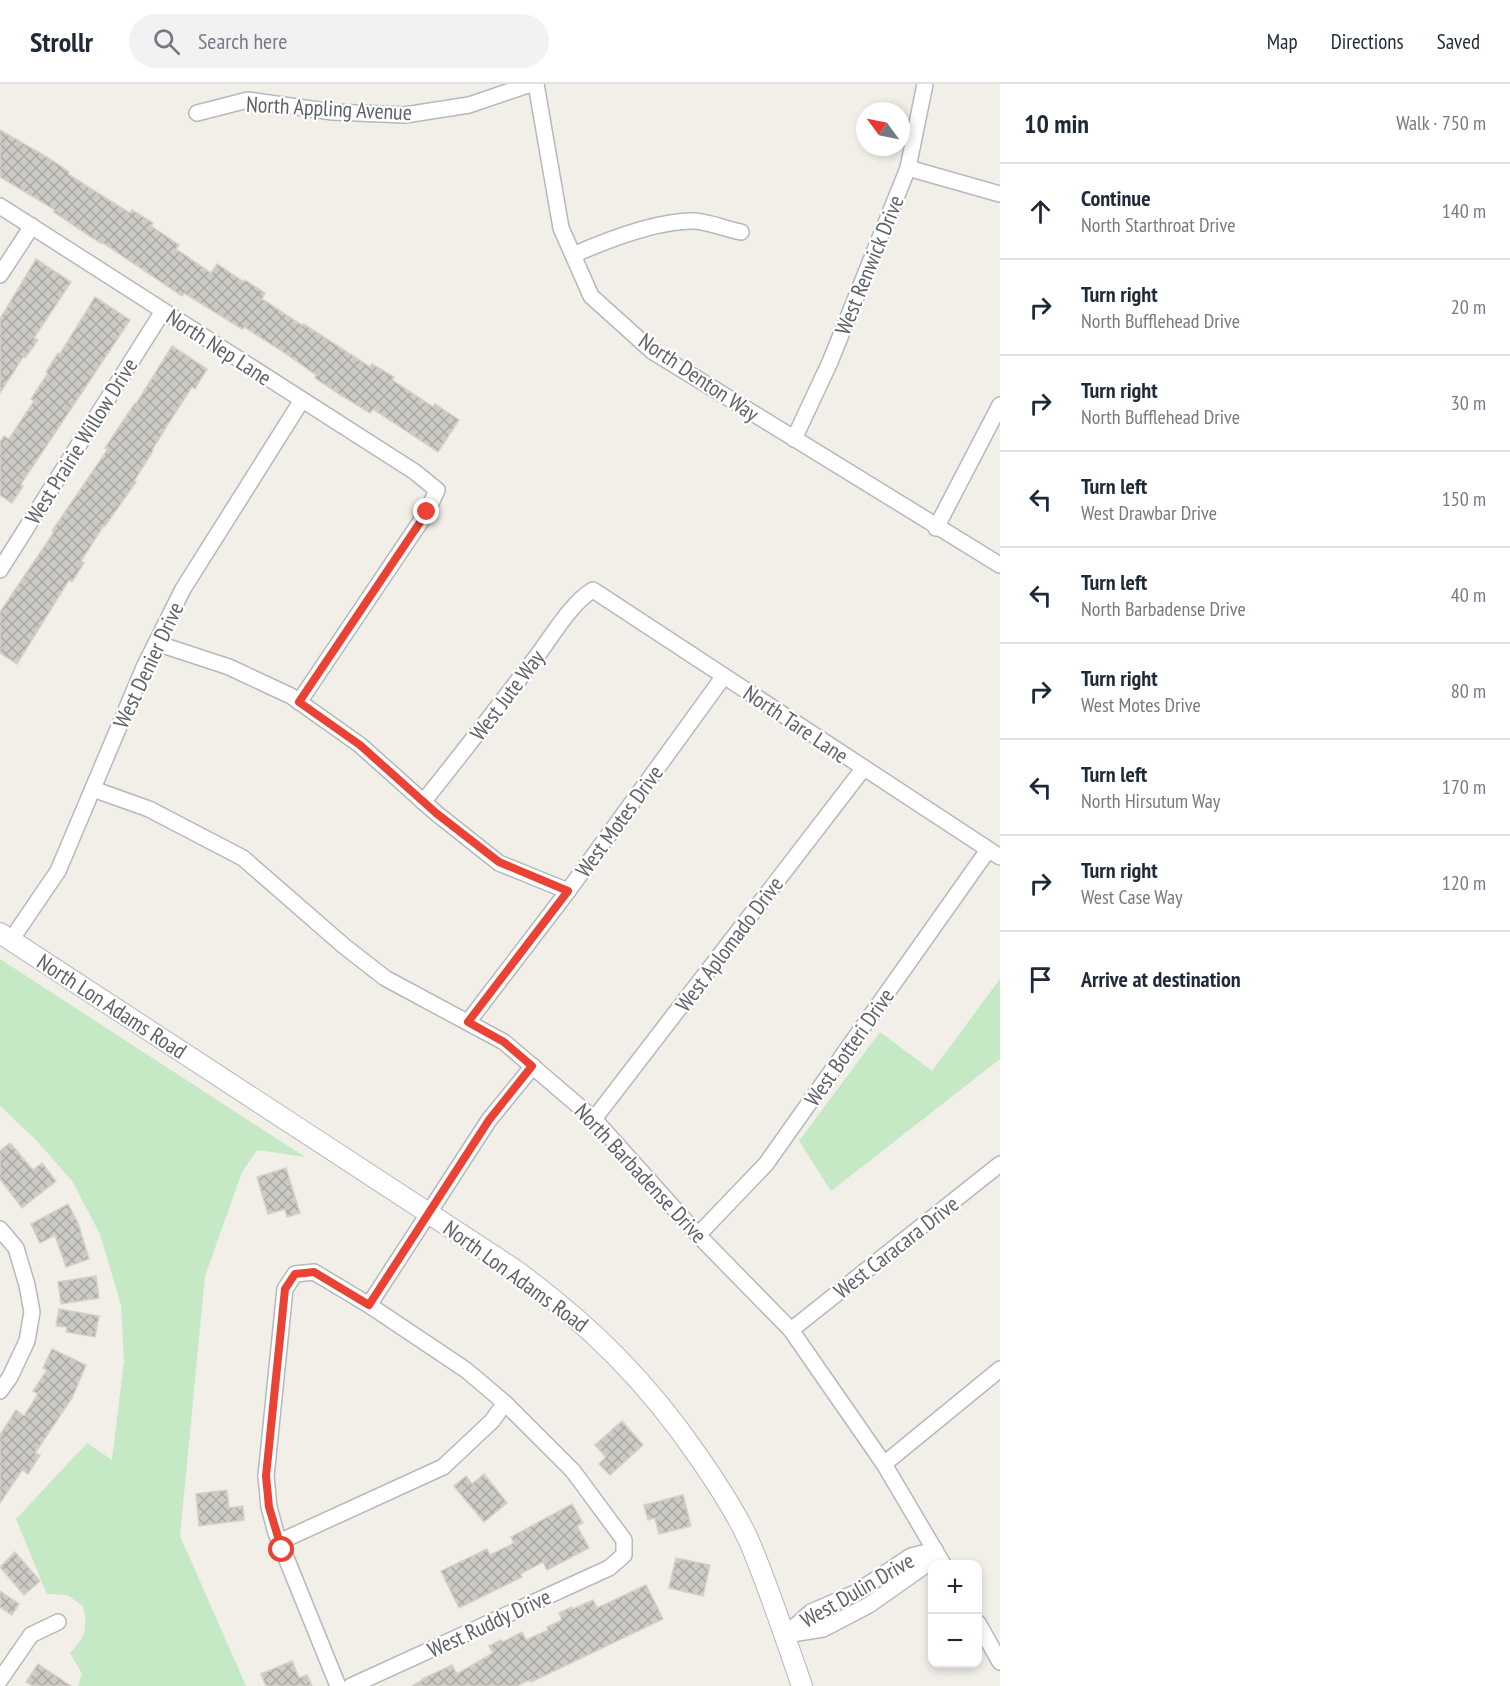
<!DOCTYPE html>
<html lang="en">
<head>
<meta charset="utf-8">
<style>
  body { margin:0; font-family:"PT Sans Narrow",sans-serif; background:#f2f2f3; color:#1f2937 }
  .controls { position:absolute; right:18px; bottom:18px; display:grid; overflow:hidden; border-radius:12px; box-shadow:0 3px 9px #0003 }
  .controls button { width:54px; height:54px; display:grid; place-items:center; padding:0; border:0; border-bottom:2px solid #e0e1e3; background:#fff; color:#1f2937; font:30px sans-serif }
  .compass { position:absolute; left:856px; top:18px; width:54px; height:54px; border-radius:50%; background:#fff; box-shadow:0 3px 9px #0003; rotate:303deg }
  .stop { position:absolute; width:18px; height:18px; margin:-14px; border:4px solid #ea4335; border-radius:50%; background:#fff }
  .stop.end { background:#ea4335; border-color:#fff; box-shadow:0 2px 6px #0008 }
  .list { margin:0; padding:0; list-style:none }
  h2 { display:flex; justify-content:space-between; align-items:center; height:78px; margin:0; padding:0 24px; font-size:26px }
  h2 small { font-size:20px; font-weight:400; color:#747a83 }
  .list li { display:grid; grid-template-columns:39px 1fr auto; gap:18px; align-items:center; box-sizing:border-box; height:96px; padding:0 24px; border-top:2px solid #e0e1e3 }
  .list b { display:block; font-size:22px; white-space:nowrap }
  .list p { margin:0; font-size:20px; white-space:nowrap; color:#747a83 }
  .list em { font-size:20px; font-style:normal; color:#747a83 }
  .icon { flex:none; width:33px; height:33px; fill:none; stroke:currentColor; stroke-width:2; stroke-linecap:round; stroke-linejoin:round }
  .map { position:relative; flex:none; width:1000px; height:1602px; overflow:hidden }
  header { display:flex; align-items:center; gap:36px; box-sizing:border-box; height:84px; padding:0 30px; background:#fff; border-bottom:2px solid #e0e1e3 }
  header strong { font-size:28px }
  nav { display:flex; gap:33px; margin-inline-start:auto; font-size:21px }
  .search { width:420px; height:54px; background:#f2f2f3; display:flex; align-items:center; gap:15px; box-sizing:border-box; padding:0 21px; border-radius:33px; color:#747a83; font-size:22px }
  main { display:flex }
  aside { flex:1; background:#fff }
  .map>svg:first-child { display:block }
  .park { fill:#c5e8c5 }
  .building { fill:url(#building-cross-hatch); stroke:#d6d1c6; stroke-width:1.5 }
  .lines { fill:none; stroke-linecap:round; stroke-linejoin:round }
  .minor-casing { stroke:#b5b8bc; stroke-width:18 }
  .tertiary-casing { stroke:#b5b8bc; stroke-width:22 }
  .minor { stroke:#fff; stroke-width:15 }
  .tertiary { stroke:#fff; stroke-width:20 }
  .route { stroke:#ea4335; stroke-width:8 }
  .labels { text-anchor:middle; dominant-baseline:central; stroke-width:4.5; stroke-linejoin:round; paint-order:stroke }
  .street-label { font-size:22px; fill:#5f6368; stroke:#fff }
</style>
</head>
<body>
<header>
<strong>Strollr</strong>
<div class="search"><svg class="icon" aria-label="search" viewBox="0 0 24 24"><circle cx="10" cy="10" r="6"/><path d="M15 15l6 6"/></svg>Search here</div>
<nav><a>Map</a><a>Directions</a><a>Saved</a></nav>
</header>
<main>
<div class="map">
<svg width="1000" height="1602" viewBox="0 0 1000 1602">
  <defs>
    <pattern id="building-cross-hatch" width="8" height="8" patternUnits="userSpaceOnUse" patternTransform="scale(1.5)"><rect width="8" height="8" fill="#cccac5"/><path d="M0 0l8 8M0 8l8-8" fill="none" stroke="#a9a8a4"/></pattern>
  </defs>
  <rect width="100%" height="100%" fill="#f1efe8"/>
  <g class="park">
    <path d="M0,875l305,198 -48,-7 -15,22 -37,104 -25,260 66,150h-168l4,-12 -12,-21c16,-17 18,-24 13,-47l-16,-11 -20,-1 -31,-75 71,-76 25,17 12,-100 -3,-55 -21,-71 -28,-53 -36,-41 -36,-34z"/>
    <polygon points="1000,895 1000,975 831,1107 799,1057 880,948 932,987"/>
  </g>
  <g class="building">
    <polygon points="0,46 50,75 69,88 68,90 104,113 130,129 132,126 153,139 151,142 179,161 176,165 211,189 217,180 244,198 245,196 265,209 262,215 303,242 304,240 370,283 372,280 394,293 392,296 433,323 435,320 459,336 438,368 373,325 370,329 339,310 315,294 316,291 285,269 244,243 242,245 184,209 182,212 103,159 102,160 82,147 54,128 55,126 0,93"/>
    <polygon points="36,175 71,198 34,254 38,256 25,274 23,273 0,309 0,235"/>
    <polygon points="95,213 130,236 21,400 23,402 12,419 0,411 0,358 4,352 9,355 34,317 31,315 48,289 46,288 58,269 60,270"/>
    <polygon points="172,262 207,285 195,305 192,303 168,340 152,366 153,367 134,397 136,398 105,442 104,441 81,477 84,479 72,498 69,496 17,580 0,569 0,528 54,448 52,447 108,365 105,364 135,319 136,320"/>
    <polygon points="10,1059 33,1086 42,1079 56,1097 22,1124 0,1095 0,1067"/>
    <polygon points="286,1084 300,1129 287,1133 285,1125 268,1130 257,1093"/>
    <polygon points="68,1120 78,1139 89,1175 66,1183 55,1151 40,1159 31,1140"/>
    <polygon points="96,1192 99,1214 61,1220 58,1198"/>
    <polygon points="59,1225 99,1232 95,1253 66,1248 67,1243 56,1242"/>
    <polygon points="52,1265 86,1281 72,1314 35,1369 40,1371 28,1390 22,1386 0,1419 0,1351 16,1326 24,1332 38,1310 33,1307 47,1286 43,1284"/>
    <polygon points="622,1337 643,1361 610,1391 599,1380 606,1373 595,1361"/>
    <polygon points="484,1390 507,1419 484,1438 454,1402 466,1392 472,1400"/>
    <polygon points="227,1406 229,1424 243,1422 244,1436 199,1442 196,1410"/>
    <polygon points="683,1411 691,1442 659,1450 655,1434 648,1436 644,1421"/>
    <polygon points="572,1420 583,1439 577,1442 589,1464 547,1486 543,1478 520,1490 522,1493 459,1524 441,1487 487,1465 490,1471 514,1459 511,1453"/>
    <polygon points="15,1468 40,1497 24,1511 0,1483"/>
    <polygon points="676,1474 710,1481 703,1512 669,1504"/>
    <polygon points="646,1501 663,1535 531,1598 529,1596 517,1602 412,1602 423,1596 422,1595 452,1581 457,1590 493,1569 489,1562 501,1556 503,1558 522,1548 526,1556 548,1546 547,1543 562,1536 559,1529 572,1523 573,1525 593,1516 597,1524"/>
    <polygon points="0,1507 19,1520 12,1531 0,1523"/>
    <polygon points="292,1577 299,1594 307,1591 312,1602 266,1602 261,1590"/>
    <polygon points="38,1580 71,1602 33,1602 26,1598"/>
  </g>
  <g class="lines">
    <defs>
      <g id="minor">
        <polyline points="536,0 561,144 591,212 652,267 1000,481"/>
        <polyline points="197,29 248,16 333,28 405,31 469,21 531,0"/>
        <polyline points="908,84 1000,110"/>
        <polyline points="0,122 415,388 437,406 427,428 299,618"/>
        <path d="M573,171c34,-15 84,-35 122,-34 14,1 31,8 46,11"/>
        <polyline points="0,191 32,142"/>
        <polyline points="794,355 830,278 908,84 925,0"/>
        <polyline points="936,444 1000,321"/>
        <polyline points="0,486 163,227"/>
        <polyline points="156,559 229,583 291,612 360,661 436,729 499,779 568,807"/>
        <polyline points="93,705 149,725 243,774 344,862 385,894 504,958 594,1035 698,1151 791,1246 884,1380 943,1480"/>
        <path d="M423,718c39,-48 76,-97 114,-146 15,-20 35,-54 56,-66l407,267"/>
        <polyline points="11,856 58,787 145,581 183,505 302,316"/>
        <polyline points="468,938 568,807 724,592"/>
        <polyline points="594,1035 863,685"/>
        <polyline points="0,1145 16,1164 27,1201 32,1228 27,1257 10,1293 0,1307"/>
        <polyline points="698,1151 766,1080 988,766"/>
        <polyline points="369,1221 489,1036 533,982"/>
        <polyline points="791,1246 1000,1080"/>
        <polyline points="884,1380 1000,1285"/>
        <polyline points="279,1458 443,1383 492,1337 505,1319"/>
        <polyline points="978,1539 1000,1578"/>
        <polyline points="785,1551 823,1545 869,1521 923,1483 935,1466"/>
        <polyline points="785,1551 811,1528 855,1509 911,1472 935,1466"/>
        <polyline points="0,1596 31,1551 58,1538"/>
        <polyline points="338,1602 276,1449 269,1423 266,1392 285,1205 295,1190 314,1188 369,1221 466,1286 505,1319 573,1387 624,1456 624,1471 609,1484 351,1602"/>
      </g>
      <path id="tertiary" d="M0,849l514,336c76,56 133,112 186,190 18,26 36,53 49,82 20,47 36,96 53,145"/>
    </defs>
    <use href="#minor" class="minor-casing"/>
    <use href="#tertiary" class="tertiary-casing"/>
    <use href="#minor" class="minor"/>
    <use href="#tertiary" class="tertiary"/>
  </g>
  <g class="lines">
    <polyline class="route" points="282,1466 269,1423 266,1392 285,1205 295,1190 314,1188 369,1221 489,1036 532,982 504,958 468,938 568,807 499,778 436,729 360,661 299,618 427,428"/>
  </g>
  <g class="labels">
    <g class="street-label">
      <text transform="translate(329 24) rotate(3)">North Appling Avenue</text>
      <text transform="translate(869 181) rotate(-68)">West Renwick Drive</text>
      <text transform="translate(219 263) rotate(33)">North Nep Lane</text>
      <text transform="translate(699 293) rotate(34)">North Denton Way</text>
      <text transform="translate(81 357) rotate(-58)">West Prairie Willow Drive</text>
      <text transform="translate(148 581) rotate(-65)">West Denier Drive</text>
      <text transform="translate(507 611) rotate(-53)">West Jute Way</text>
      <text transform="translate(796 640) rotate(34)">North Tare Lane</text>
      <text transform="translate(619 737) rotate(-54)">West Motes Drive</text>
      <text transform="translate(729 860) rotate(-53)">West Aplomado Drive</text>
      <text transform="translate(112 922) rotate(33)">North Lon Adams Road</text>
      <text transform="translate(849 963) rotate(-55)">West Botteri Drive</text>
      <text transform="translate(641 1089) rotate(47)">North Barbadense Drive</text>
      <text transform="translate(896 1163) rotate(-38)">West Caracara Drive</text>
      <text transform="translate(516 1192) rotate(36)">North Lon Adams Road</text>
      <text transform="translate(857 1506) rotate(-30)">West Dulin Drive</text>
      <text transform="translate(489 1539) rotate(-25)">West Ruddy Drive</text>
    </g>
  </g>
</svg>
<div class="controls">
<button>+</button>
<button>−</button>
</div>
<svg class="compass" viewBox="-18 -18 36 36"><path d="M0-13l5 13h-10z" fill="#e53935"/><path d="M0 13l5-13h-10z" fill="#747a83"/></svg>
<div class="stop" style="left:282px;top:1466px"></div>
<div class="stop end" style="left:427px;top:428px"></div>
</div>
<aside>
<h2>10 min<small>Walk · 750 m</small></h2>
<ul class="list">
<li><svg class="icon" aria-label="ahead" viewBox="0 0 24 24"><path d="M12 20V5M6 11l6-6 6 6"/></svg><div><b>Continue</b><p>North Starthroat Drive</p></div><em>140 m</em></li>
<li><svg class="icon" aria-label="right" viewBox="0 0 24 24"><path d="M7 20v-9h11M14 6l5 5-5 5"/></svg><div><b>Turn right</b><p>North Bufflehead Drive</p></div><em>20 m</em></li>
<li><svg class="icon" aria-label="right" viewBox="0 0 24 24"><path d="M7 20v-9h11M14 6l5 5-5 5"/></svg><div><b>Turn right</b><p>North Bufflehead Drive</p></div><em>30 m</em></li>
<li><svg class="icon" aria-label="left" viewBox="0 0 24 24"><path d="M17 20v-9H6M10 6l-5 5 5 5"/></svg><div><b>Turn left</b><p>West Drawbar Drive</p></div><em>150 m</em></li>
<li><svg class="icon" aria-label="left" viewBox="0 0 24 24"><path d="M17 20v-9H6M10 6l-5 5 5 5"/></svg><div><b>Turn left</b><p>North Barbadense Drive</p></div><em>40 m</em></li>
<li><svg class="icon" aria-label="right" viewBox="0 0 24 24"><path d="M7 20v-9h11M14 6l5 5-5 5"/></svg><div><b>Turn right</b><p>West Motes Drive</p></div><em>80 m</em></li>
<li><svg class="icon" aria-label="left" viewBox="0 0 24 24"><path d="M17 20v-9H6M10 6l-5 5 5 5"/></svg><div><b>Turn left</b><p>North Hirsutum Way</p></div><em>170 m</em></li>
<li><svg class="icon" aria-label="right" viewBox="0 0 24 24"><path d="M7 20v-9h11M14 6l5 5-5 5"/></svg><div><b>Turn right</b><p>West Case Way</p></div><em>120 m</em></li>
<li><svg class="icon" aria-label="arrive" viewBox="0 0 24 24"><path d="M6 21V4h12l-3 4 3 4H6"/></svg><div><b>Arrive at destination</b></div></li>
</ul>
</aside>
</main>
</body>
</html>
